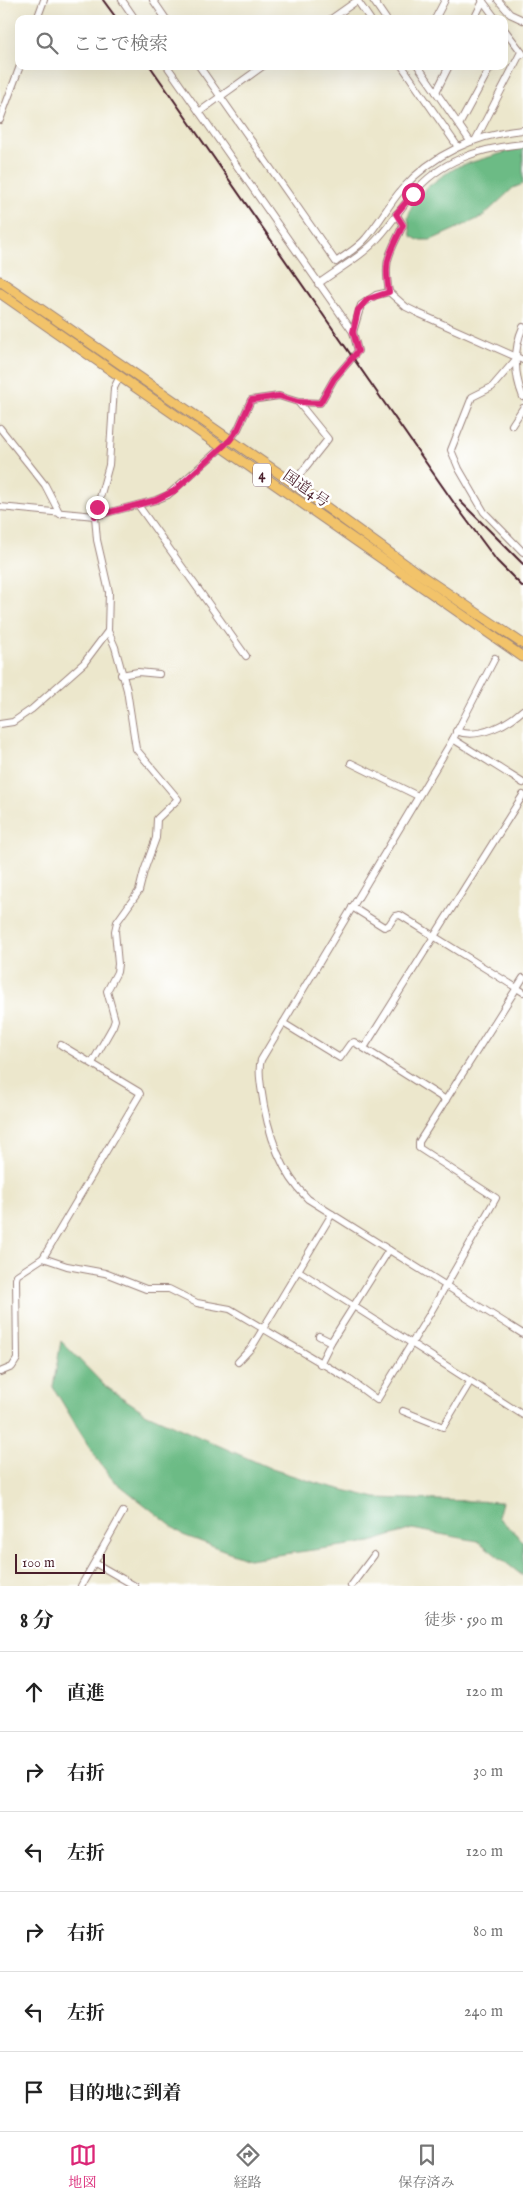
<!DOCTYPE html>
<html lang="ja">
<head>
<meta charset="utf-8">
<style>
  body { margin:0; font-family:"IM FELL English","Noto Serif JP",serif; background:#f2f2f2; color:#222 }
  .scale { position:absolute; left:15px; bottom:12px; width:90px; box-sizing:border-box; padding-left:5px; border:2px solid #4a1f2b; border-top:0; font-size:14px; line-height:18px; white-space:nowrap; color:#4a1f2b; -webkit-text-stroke:4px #fff; paint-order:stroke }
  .stop { position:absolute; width:15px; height:15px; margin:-11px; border:4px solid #db2777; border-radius:50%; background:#fff }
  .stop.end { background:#db2777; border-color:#fff; box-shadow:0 1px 5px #0008 }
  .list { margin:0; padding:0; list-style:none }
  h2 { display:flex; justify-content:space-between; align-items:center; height:65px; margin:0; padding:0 20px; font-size:21px }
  h2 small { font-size:16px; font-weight:400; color:#767676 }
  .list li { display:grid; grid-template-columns:32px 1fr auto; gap:15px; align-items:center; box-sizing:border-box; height:80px; padding:0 20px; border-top:1px solid #e0e0e0 }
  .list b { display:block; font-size:19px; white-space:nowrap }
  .list em { font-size:16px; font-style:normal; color:#767676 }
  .icon { flex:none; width:28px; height:28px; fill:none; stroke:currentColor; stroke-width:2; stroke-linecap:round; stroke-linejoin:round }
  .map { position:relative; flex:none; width:523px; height:1586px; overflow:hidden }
  .search { position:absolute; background:#fff; box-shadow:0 5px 20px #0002; left:15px; right:15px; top:15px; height:55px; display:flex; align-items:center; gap:12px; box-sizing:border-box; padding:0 18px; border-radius:10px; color:#767676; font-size:19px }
  .sheet { height:545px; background:#fff }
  nav { display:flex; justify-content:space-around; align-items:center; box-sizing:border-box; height:70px; border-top:1px solid #e0e0e0; background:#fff; font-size:14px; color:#767676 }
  nav a { display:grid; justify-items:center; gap:2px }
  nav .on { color:#db2777 }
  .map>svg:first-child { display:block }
  .forest { fill:#6cbb85; stroke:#5b6d58 }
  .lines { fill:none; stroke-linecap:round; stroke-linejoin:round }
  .minor-casing { stroke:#9b837c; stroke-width:8 }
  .highway-casing { stroke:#9b837c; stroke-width:11 }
  .minor { stroke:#fff; stroke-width:6 }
  .highway { stroke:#f2c36a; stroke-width:9 }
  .rail { stroke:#4a1f2b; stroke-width:2 }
  .route { stroke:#db2777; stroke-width:6 }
  .labels { text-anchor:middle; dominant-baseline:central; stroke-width:5; stroke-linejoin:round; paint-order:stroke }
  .shield { fill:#fff; stroke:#80626b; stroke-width:1 }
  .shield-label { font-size:14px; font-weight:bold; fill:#4a1f2b }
  .street-label { font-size:15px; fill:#4a1f2b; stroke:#fff }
</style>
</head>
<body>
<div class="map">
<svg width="523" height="1586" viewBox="0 0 523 1586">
  <rect width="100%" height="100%" fill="#fff"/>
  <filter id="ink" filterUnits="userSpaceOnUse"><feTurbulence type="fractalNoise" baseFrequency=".02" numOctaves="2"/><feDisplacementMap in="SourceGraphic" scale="10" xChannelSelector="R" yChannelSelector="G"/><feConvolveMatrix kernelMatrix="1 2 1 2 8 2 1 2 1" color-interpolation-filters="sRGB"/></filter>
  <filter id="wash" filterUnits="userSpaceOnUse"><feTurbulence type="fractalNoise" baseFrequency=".0096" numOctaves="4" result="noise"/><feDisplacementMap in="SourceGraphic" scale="20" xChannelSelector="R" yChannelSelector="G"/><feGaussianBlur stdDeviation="1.12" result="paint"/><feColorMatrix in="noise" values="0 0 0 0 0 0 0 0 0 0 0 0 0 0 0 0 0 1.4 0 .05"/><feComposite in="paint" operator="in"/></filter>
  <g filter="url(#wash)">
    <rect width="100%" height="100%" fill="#ece7cc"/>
    <g class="forest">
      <polygon points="523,147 523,184 513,188 482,217 431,240 418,240 411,236 408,218 412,205 425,189 442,176 459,166"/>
      <polygon points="61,1341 105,1386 147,1414 272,1469 316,1483 376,1498 502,1502 498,1517 523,1541 523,1576 478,1541 412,1529 371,1542 248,1559 183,1535 112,1479 94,1455 53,1387"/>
    </g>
  </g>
  <g filter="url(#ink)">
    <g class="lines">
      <defs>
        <g id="minor">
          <polyline points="122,0 135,19"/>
          <polyline points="153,0 166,19"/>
          <polyline points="357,0 370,19"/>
          <polyline points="373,0 386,19"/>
          <polyline points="482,0 496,19"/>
          <polyline points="498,0 510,14 523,20"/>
          <polyline points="37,19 44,0"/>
          <polyline points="331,19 358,0"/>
          <polyline points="435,19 445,0"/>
          <polyline points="474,19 483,1"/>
          <polyline points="504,29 523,54"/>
          <polyline points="167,66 353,332"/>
          <path d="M199,66l137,196c9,-7 22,-14 30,-24 13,-15 23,-34 36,-49 31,-35 75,-55 121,-59"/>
          <polyline points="402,66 458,147"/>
          <polyline points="418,66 470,141"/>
          <polyline points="436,92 449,66"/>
          <polyline points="199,112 263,66"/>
          <polyline points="0,120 20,66"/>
          <polyline points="459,125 491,66"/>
          <polyline points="476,139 521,52"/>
          <path d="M318,284c20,-15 45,-28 61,-47 12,-13 21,-28 33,-42 28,-35 68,-47 111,-51"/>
          <path d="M389,292c-6,-34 1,-38 14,-67l-7,-11"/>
          <path d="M523,327c-10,22 -9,48 0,70"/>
          <polyline points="517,358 492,387 472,397 451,450 459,469 484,512 523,552"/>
          <polyline points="512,425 523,408"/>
          <polyline points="0,428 45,485 60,514"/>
          <polyline points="293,483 328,439 298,402"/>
          <polyline points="138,505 246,656"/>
          <polyline points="0,507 95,516 156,500 168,495 230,440 238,429 251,400 279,396 298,402 320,403 322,400 334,379 358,351 353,332 361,305 376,295 389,292 406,307 420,314 523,360"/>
          <path d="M495,658l-42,81 -192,321c-3,9 -1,18 0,27 5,39 17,83 47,112l215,135"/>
          <polyline points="121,675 138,672 159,674"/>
          <polyline points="0,724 13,722 32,709 84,663 108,631 109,592 97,540 95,516 109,465 114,388 120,376"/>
          <path d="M456,731c22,9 52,-7 67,-21"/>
          <polyline points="453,739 523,783"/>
          <polyline points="351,763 418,796"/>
          <polyline points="352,907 384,927 389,925 395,916 400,915 523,992"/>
          <polyline points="283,1023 340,1058 350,1044 354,1042 446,1100"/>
          <polyline points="364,1048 523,795"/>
          <polyline points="92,1063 113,1026 115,1020 107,991 117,972 118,964 115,931 117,922 139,891 144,871 156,838 157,819 178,799 136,749 127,690 115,647 108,631"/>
          <polyline points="43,1258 67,1266 105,1273 146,1289 169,1289 197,1303 230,1309 350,1380 377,1400 429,1315 496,1198 419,1148 419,1142 523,978"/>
          <polyline points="299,1271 523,1415"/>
          <polyline points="319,1336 331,1342"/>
          <polyline points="238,1362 252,1347 332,1214"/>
          <polyline points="320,1364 331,1342 389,1250"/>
          <polyline points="0,1372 12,1367 17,1359 16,1279 17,1275 43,1258 140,1094 139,1092 61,1045"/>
          <polyline points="403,1411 443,1427 470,1382"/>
          <polyline points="95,1563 135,1586"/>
          <polyline points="81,1586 123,1512"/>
          <polyline points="351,1586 374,1555"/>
        </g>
        <g id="highway">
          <polyline points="0,281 293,483 413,570 523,644"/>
          <polyline points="0,293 523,657"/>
        </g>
      </defs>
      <use href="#minor" class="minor-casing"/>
      <use href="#highway" class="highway-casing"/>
      <use href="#minor" class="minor"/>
      <use href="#highway" class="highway"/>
      <g class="rail">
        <polyline points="103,0 117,19"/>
        <polyline points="150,66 454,503 497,561 523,587"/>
        <polyline points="460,501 523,564"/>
      </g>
    </g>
  </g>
  <g class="lines" filter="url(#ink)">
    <path class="route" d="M97,507l-2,9 61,-16 18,-9 56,-51 8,-11 13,-29 28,-4 19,6 22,1 2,-3 12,-21 24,-28 -5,-19 5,-22 10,-11 21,-7c-6,-34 1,-38 14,-67l-7,-11 17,-20"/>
  </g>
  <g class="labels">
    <rect class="shield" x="253" y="463.5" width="18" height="23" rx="4"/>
    <g class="shield-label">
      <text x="262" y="475">4</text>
    </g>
    <g class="street-label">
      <text transform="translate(306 489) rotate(35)">国道4号</text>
    </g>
  </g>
</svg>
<div class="scale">100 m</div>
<div class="stop" style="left:413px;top:194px"></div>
<div class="stop end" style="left:97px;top:507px"></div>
<div class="search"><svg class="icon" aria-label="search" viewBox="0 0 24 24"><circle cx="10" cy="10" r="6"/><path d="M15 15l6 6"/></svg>ここで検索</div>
</div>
<section class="sheet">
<h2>8 分<small>徒歩 · 590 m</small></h2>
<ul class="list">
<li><svg class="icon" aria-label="ahead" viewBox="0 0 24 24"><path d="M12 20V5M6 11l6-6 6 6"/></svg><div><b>直進</b></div><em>120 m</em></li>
<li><svg class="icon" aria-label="right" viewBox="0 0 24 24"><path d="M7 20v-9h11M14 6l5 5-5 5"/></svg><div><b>右折</b></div><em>30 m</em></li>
<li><svg class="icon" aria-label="left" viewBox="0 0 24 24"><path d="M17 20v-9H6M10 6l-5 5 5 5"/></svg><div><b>左折</b></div><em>120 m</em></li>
<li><svg class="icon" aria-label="right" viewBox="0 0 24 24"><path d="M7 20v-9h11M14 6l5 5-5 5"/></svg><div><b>右折</b></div><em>80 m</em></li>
<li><svg class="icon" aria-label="left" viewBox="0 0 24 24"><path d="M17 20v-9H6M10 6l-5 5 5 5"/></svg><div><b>左折</b></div><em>240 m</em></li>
<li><svg class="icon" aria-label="arrive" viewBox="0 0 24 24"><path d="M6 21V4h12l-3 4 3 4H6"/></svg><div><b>目的地に到着</b></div></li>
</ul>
</section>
<nav>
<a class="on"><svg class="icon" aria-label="map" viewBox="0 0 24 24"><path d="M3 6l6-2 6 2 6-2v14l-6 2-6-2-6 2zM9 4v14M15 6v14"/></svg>地図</a>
<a><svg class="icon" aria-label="directions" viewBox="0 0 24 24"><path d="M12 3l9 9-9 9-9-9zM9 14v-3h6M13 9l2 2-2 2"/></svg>経路</a>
<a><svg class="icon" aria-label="saved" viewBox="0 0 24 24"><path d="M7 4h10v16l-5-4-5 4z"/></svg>保存済み</a>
</nav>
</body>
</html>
